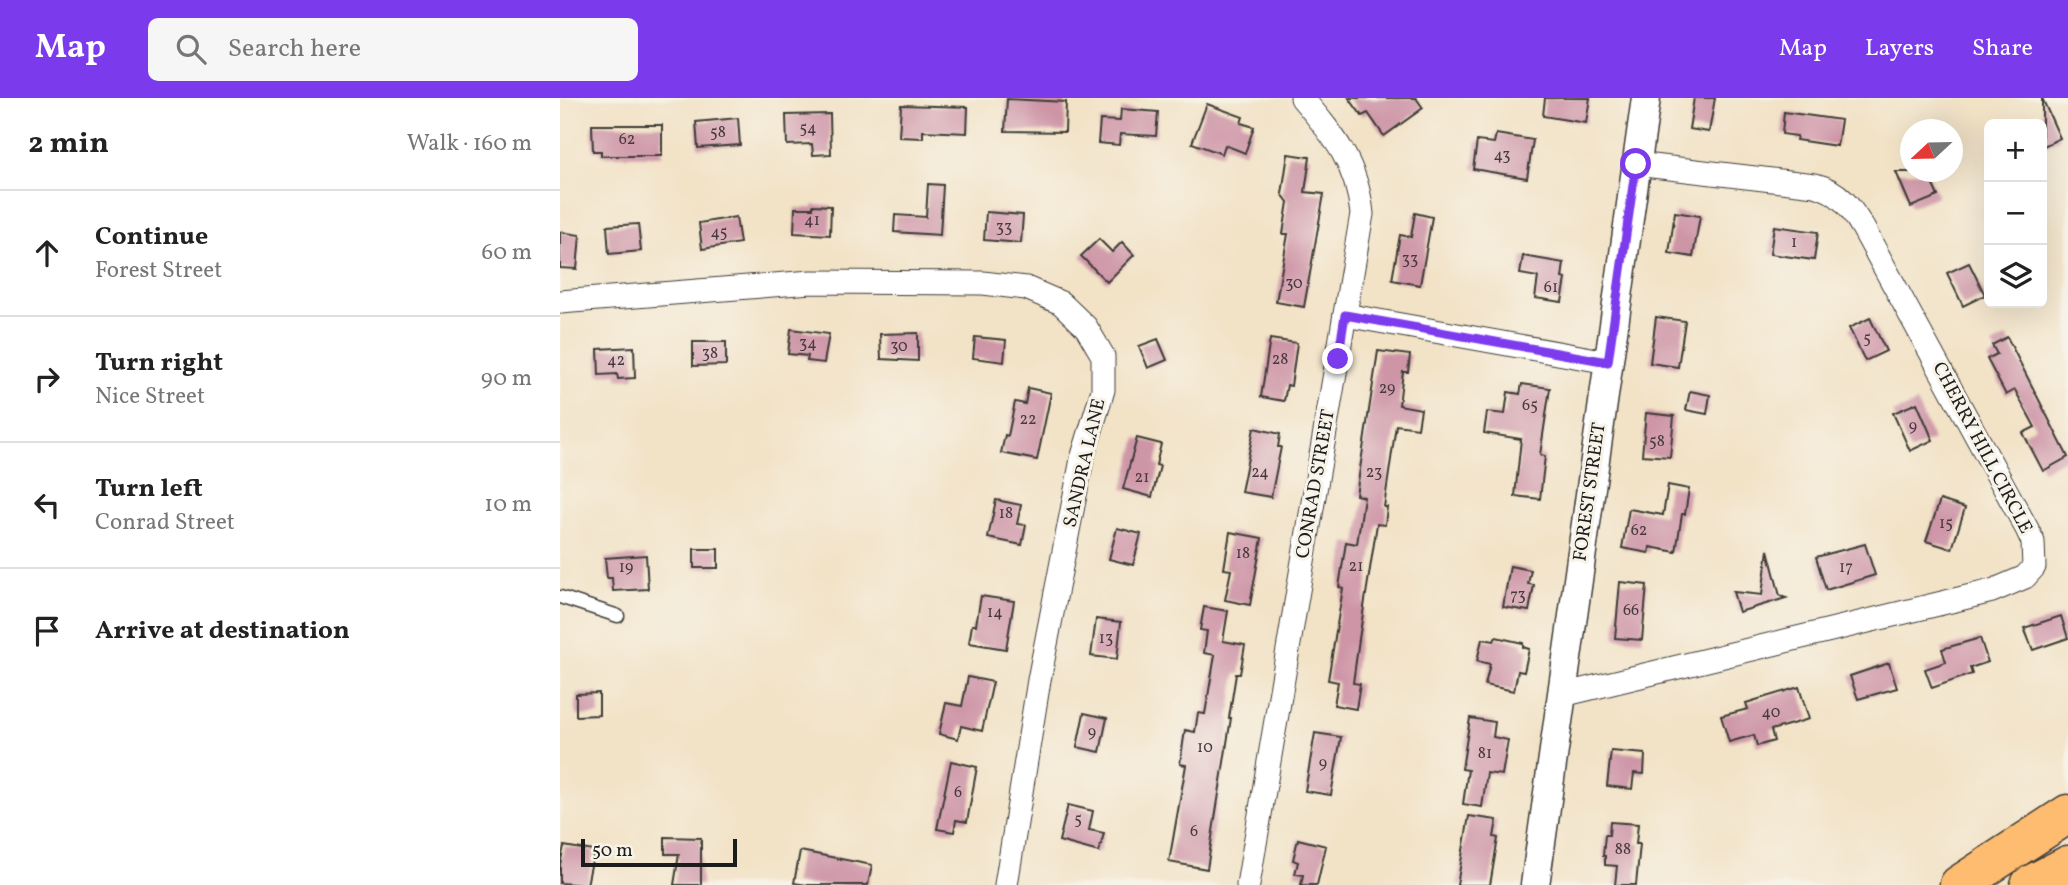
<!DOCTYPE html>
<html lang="en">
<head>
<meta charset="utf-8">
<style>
  body { margin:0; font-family:Vollkorn,serif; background:#f6f6f6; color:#222 }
  .controls { position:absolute; right:21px; top:21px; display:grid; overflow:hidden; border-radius:10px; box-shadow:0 7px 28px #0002 }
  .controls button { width:63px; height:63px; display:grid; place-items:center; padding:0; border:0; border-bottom:2px solid #e0e0e0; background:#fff; color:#222; font:35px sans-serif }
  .compass { position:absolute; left:1340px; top:21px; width:63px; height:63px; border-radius:50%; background:#fff; box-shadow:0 7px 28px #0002; rotate:248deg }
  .scale { position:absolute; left:21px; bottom:18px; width:156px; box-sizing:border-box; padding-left:7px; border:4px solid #1c1c1c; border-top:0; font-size:19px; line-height:24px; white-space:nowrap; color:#1c1c1c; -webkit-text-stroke:5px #f7f3e8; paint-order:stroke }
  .stop { position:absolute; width:21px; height:21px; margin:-16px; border:5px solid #7c3aed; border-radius:50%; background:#fff }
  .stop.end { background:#7c3aed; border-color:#fff; box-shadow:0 2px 7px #0008 }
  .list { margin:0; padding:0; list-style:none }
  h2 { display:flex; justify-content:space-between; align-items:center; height:91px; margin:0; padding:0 28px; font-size:30px }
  h2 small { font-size:23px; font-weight:400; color:#767676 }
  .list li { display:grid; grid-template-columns:46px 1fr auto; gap:21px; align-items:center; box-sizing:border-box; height:126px; padding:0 28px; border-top:2px solid #e0e0e0 }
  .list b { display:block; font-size:26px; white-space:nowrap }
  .list p { margin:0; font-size:23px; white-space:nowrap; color:#767676 }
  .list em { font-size:23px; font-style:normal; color:#767676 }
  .icon { flex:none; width:38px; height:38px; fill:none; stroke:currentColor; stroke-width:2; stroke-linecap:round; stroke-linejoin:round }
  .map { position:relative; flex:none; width:1508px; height:787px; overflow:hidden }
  header { display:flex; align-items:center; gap:42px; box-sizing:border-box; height:98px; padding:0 35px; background:#7c3aed; color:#fff }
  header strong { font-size:33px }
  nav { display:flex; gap:38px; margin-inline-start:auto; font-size:24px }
  .search { width:490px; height:63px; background:#f6f6f6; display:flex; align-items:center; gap:18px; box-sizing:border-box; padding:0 24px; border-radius:10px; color:#767676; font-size:26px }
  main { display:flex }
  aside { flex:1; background:#fff }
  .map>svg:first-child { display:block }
  .building { fill:#ce95a7 }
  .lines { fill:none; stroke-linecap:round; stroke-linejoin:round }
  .service-casing { stroke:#3c3a36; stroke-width:15 }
  .minor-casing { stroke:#3c3a36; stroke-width:25 }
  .tertiary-casing { stroke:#3c3a36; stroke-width:31 }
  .motorway-casing { stroke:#3c3a36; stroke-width:41 }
  .service { stroke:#fff; stroke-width:12 }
  .minor { stroke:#fff; stroke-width:23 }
  .tertiary { stroke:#fff; stroke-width:28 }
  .motorway { stroke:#febc70; stroke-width:38 }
  .route { stroke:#7c3aed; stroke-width:9 }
  .labels { text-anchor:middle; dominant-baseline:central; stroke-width:6; stroke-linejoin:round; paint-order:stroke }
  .number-label { font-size:16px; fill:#483a3f }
  .street-label { font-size:19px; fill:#1c1c1c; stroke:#f7f3e8 }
</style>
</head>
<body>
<header>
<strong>Map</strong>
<div class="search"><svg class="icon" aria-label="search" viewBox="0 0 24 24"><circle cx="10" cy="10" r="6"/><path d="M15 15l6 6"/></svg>Search here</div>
<nav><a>Map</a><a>Layers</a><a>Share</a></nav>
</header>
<main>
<aside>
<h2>2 min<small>Walk · 160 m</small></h2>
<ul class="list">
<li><svg class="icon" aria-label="ahead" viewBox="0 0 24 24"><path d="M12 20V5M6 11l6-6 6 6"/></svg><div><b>Continue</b><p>Forest Street</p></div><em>60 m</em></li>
<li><svg class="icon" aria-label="right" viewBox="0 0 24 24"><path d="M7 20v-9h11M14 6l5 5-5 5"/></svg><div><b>Turn right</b><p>Nice Street</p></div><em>90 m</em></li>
<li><svg class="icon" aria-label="left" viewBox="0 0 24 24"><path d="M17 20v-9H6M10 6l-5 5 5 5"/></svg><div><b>Turn left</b><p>Conrad Street</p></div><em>10 m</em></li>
<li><svg class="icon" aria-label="arrive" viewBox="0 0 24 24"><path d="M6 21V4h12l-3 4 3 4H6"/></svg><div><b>Arrive at destination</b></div></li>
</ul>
</aside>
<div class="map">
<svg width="1508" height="787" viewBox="0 0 1508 787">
  <rect width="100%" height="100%" fill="#f7f3e8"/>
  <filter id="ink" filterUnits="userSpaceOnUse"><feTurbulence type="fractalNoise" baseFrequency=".0143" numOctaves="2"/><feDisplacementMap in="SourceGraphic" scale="14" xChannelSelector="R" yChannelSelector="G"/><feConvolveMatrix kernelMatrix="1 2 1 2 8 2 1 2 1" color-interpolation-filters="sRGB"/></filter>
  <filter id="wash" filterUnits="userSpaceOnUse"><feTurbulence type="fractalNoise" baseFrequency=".00686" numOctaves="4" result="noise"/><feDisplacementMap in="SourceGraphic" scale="28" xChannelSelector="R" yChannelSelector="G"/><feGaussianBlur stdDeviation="1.57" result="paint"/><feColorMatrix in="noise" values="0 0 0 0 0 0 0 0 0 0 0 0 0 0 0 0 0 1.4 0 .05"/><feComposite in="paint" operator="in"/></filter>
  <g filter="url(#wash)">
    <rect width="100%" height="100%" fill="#f2e2c6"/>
    <g id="blocks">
      <g class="building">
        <polygon points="789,0 856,0 863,10 824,38 808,15 802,18"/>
        <polygon points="985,0 1030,0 1026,25 983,18"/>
        <polygon points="1134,0 1155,0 1149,34 1129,31"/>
        <polygon points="1482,0 1500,40 1482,49"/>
        <polygon points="447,1 506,4 505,34 445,33"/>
        <polygon points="647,6 683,19 681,25 694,29 685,55 665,47 662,56 632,45"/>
        <polygon points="341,7 408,9 407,35 363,33 363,40 339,39"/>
        <polygon points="561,11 598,14 596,38 560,36 559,47 538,45 540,22 560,23"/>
        <polygon points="1224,14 1281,22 1277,48 1236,42 1237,38 1222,36"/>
        <polygon points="270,16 271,56 253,57 252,46 227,47 226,17"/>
        <polygon points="178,20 180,47 138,50 136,24"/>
        <polygon points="32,27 102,27 102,58 41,58 41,53 33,53"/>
        <polygon points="936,36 973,42 967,80 913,71 917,43 934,45"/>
        <polygon points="728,56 750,59 745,94 764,96 744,209 716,204 728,136 723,136 728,104 722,96"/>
        <polygon points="1336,74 1367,74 1378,98 1351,109"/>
        <polygon points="368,86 383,87 380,137 334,134 335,117 366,119"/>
        <polygon points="253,107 271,108 270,137 234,135 235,110 253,110"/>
        <polygon points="426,114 463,117 461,145 424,142"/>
        <polygon points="1115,114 1140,118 1133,159 1109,155"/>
        <polygon points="855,115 872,119 860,187 832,182 840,137 851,139"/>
        <polygon points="176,119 180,145 142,151 139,125"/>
        <polygon points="78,126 81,153 49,156 47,128"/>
        <polygon points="1214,128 1258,134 1254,162 1210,156"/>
        <polygon points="0,134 20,137 17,171 0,170"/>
        <polygon points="539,141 552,154 562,144 574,157 547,184 521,158"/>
        <polygon points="963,158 1004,165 1002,180 1006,181 1002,204 975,200 978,179 960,176"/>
        <polygon points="1409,165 1425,197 1403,208 1387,175"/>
        <polygon points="1096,219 1125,223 1118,269 1090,265"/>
        <polygon points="1310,220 1326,253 1305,263 1289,230"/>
        <polygon points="231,231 269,236 264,265 247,263 248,258 228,256"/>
        <polygon points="358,235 358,263 321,261 320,236"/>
        <polygon points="415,239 446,242 444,264 413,260"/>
        <polygon points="1447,239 1508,359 1483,373 1463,335 1475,329 1455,292 1446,297 1427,261 1437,256 1432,247"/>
        <polygon points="598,241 607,262 588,270 579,248"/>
        <polygon points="710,241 737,245 731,288 727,287 724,303 701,299"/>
        <polygon points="133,244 166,244 166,267 133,268"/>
        <polygon points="74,249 75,280 58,281 57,276 39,277 38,251"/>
        <polygon points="818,253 850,257 848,274 843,274 839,307 861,311 858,330 836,327 824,409 827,409 825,427 817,426 799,541 793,585 800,586 796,611 774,607 778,584 768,582 783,490 779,489 786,444 797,446 804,399 796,397"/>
        <polygon points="962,286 990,290 980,357 985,358 980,401 955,398 961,341 924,335 927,314 945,316 948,294 960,296"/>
        <polygon points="468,290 491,295 477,362 441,355 445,337 448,338 455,304 465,306"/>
        <polygon points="1130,293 1150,297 1147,316 1126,312"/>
        <polygon points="1357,305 1373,342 1350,353 1333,315"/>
        <polygon points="1086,315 1114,318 1110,359 1082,357"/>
        <polygon points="694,330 720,336 718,349 721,349 711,399 681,394"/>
        <polygon points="577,340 601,346 596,367 600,368 592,399 563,391"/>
        <polygon points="1108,387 1129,391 1125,416 1122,416 1116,454 1090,449 1089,455 1062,450 1069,411 1103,417"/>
        <polygon points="436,402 461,407 457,426 466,427 462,447 428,440"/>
        <polygon points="1380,402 1405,410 1392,451 1366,443"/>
        <polygon points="557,430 581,436 573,467 549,461"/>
        <polygon points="670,434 702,440 690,507 665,502 671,472 664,471"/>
        <polygon points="1305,446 1315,477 1266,492 1256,459"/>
        <rect x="134" y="451" width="24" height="19"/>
        <polygon points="1208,452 1220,498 1226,500 1179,514 1173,494 1202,497"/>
        <polygon points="86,457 88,491 53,493 52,480 47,480 45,460"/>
        <polygon points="950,468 971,472 968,486 974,487 969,513 943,509"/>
        <polygon points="1060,484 1087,487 1082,542 1055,540"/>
        <polygon points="421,498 454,503 446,551 409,545 412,527 416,527"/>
        <polygon points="644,509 668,513 663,543 685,547 680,576 676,576 669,620 671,620 647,771 609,764 626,667 620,666 625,632 635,634 638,615 645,616 655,557 644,555 647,533 640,532"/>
        <polygon points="1501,518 1508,540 1473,552 1464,530"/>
        <polygon points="536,521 561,524 557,561 531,558"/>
        <polygon points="936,539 963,545 963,549 969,551 964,574 958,573 954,593 925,587 930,566 917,563 922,541 934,543"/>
        <polygon points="1420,540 1428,564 1410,570 1412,576 1372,590 1365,571 1386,564 1382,551"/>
        <polygon points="1329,565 1337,590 1298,601 1290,578"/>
        <polygon points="408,579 433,584 422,633 401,628 398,641 379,636 386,605 402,608"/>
        <polygon points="1239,589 1249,621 1211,632 1214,643 1197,648 1194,637 1169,644 1161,618 1188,611 1186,605"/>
        <polygon points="39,595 39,617 16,618 16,596"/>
        <polygon points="524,615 547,620 540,654 517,649"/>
        <polygon points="910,620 935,624 933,639 948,642 942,677 927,675 922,709 903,706 908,672 902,671"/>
        <polygon points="755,635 781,639 771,697 745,693"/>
        <polygon points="1051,653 1085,656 1084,676 1074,675 1072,691 1047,688"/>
        <polygon points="391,663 417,669 407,724 396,722 394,734 377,731"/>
        <polygon points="508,707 533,713 529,732 544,735 539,754 499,743"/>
        <polygon points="909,718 937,722 934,739 938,740 930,787 897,787"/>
        <polygon points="1050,724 1078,726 1076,746 1080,746 1076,787 1055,787 1057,768 1045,767 1045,758 1043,758 1045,737 1049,737"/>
        <polygon points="105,739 141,740 141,787 114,787 119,756 105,756"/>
        <polygon points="738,741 766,748 757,787 741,787 743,777 735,776 738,764 733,762"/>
        <polygon points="4,748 34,753 27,787 0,785 0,767"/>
        <polygon points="240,753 312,767 308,787 247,787 234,785"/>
      </g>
    </g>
  </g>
  <g filter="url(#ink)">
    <use href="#blocks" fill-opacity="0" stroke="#3c3a36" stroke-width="2"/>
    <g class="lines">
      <defs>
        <polyline id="service" points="0,499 58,518"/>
        <g id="minor">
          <polyline points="0,204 251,184 423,185 466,190 501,205 526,229 543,258 543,292 522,361 479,582 446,787"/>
          <polyline points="785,217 1048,264"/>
          <path d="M1002,597l430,-104 33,-14 9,-10 -1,-25 -6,-13 -164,-301c-12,-20 -23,-37 -48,-43l-179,-21"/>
          <path d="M688,787l114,-671c-5,-51 -28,-78 -60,-116"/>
        </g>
        <polyline id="tertiary" points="975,787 1086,0"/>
        <g id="motorway">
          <polyline points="1399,787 1508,716"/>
          <polyline points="1470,787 1508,767"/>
        </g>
      </defs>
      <use href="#service" class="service-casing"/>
      <use href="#minor" class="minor-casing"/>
      <use href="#tertiary" class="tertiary-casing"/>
      <use href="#motorway" class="motorway-casing"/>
      <use href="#service" class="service"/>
      <use href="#minor" class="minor"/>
      <use href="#tertiary" class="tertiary"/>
      <use href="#motorway" class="motorway"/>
    </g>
  </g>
  <g class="lines" filter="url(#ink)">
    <polyline class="route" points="778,261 785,217 1048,264 1076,66"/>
  </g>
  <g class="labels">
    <g class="number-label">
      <text x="248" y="31">54</text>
      <text x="158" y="35">58</text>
      <text x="67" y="42">62</text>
      <text x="942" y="58">43</text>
      <text x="252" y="123">41</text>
      <text x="444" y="130">33</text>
      <text x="159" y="135">45</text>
      <text x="1234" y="145">1</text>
      <text x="850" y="162">33</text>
      <text x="734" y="186">30</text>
      <text x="991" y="190">61</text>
      <text x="1307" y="241">5</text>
      <text x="248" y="246">34</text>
      <text x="339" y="249">30</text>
      <text x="150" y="256">38</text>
      <text x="720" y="262">28</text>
      <text x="56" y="263">42</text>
      <text x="827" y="291">29</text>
      <text x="970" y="308">65</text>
      <text x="468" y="322">22</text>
      <text x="1353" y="329">9</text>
      <text x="1097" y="344">58</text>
      <text x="700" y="375">24</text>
      <text x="814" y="375">23</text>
      <text x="582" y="380">21</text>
      <text x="446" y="416">18</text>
      <text x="1386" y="426">15</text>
      <text x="1079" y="433">62</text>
      <text x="683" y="456">18</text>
      <text x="796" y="469">21</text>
      <text x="66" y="470">19</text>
      <text x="1286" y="470">17</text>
      <text x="958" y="498">73</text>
      <text x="1071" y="513">66</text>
      <text x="435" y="515">14</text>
      <text x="546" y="541">13</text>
      <text x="1211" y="615">40</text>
      <text x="532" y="635">9</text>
      <text x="645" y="650">10</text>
      <text x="925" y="656">81</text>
      <text x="763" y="666">9</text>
      <text x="398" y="695">6</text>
      <text x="518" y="722">5</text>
      <text x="634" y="734">6</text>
      <text x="1063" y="752">88</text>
    </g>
    <g class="street-label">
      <text transform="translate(1422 350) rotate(62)">CHERRY HILL CIRCLE</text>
      <text transform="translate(525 365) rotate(-77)">SANDRA LANE</text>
      <text transform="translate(756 386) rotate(-80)">CONRAD STREET</text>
      <text transform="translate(1030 394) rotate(-82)">FOREST STREET</text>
    </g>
  </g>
</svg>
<div class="controls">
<button>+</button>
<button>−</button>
<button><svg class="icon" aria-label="layers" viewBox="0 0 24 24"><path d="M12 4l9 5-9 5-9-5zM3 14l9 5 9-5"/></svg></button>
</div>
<svg class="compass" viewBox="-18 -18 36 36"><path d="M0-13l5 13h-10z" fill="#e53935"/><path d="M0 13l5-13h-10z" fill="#767676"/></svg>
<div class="scale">50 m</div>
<div class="stop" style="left:1076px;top:66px"></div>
<div class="stop end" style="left:778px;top:261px"></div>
</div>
</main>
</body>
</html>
